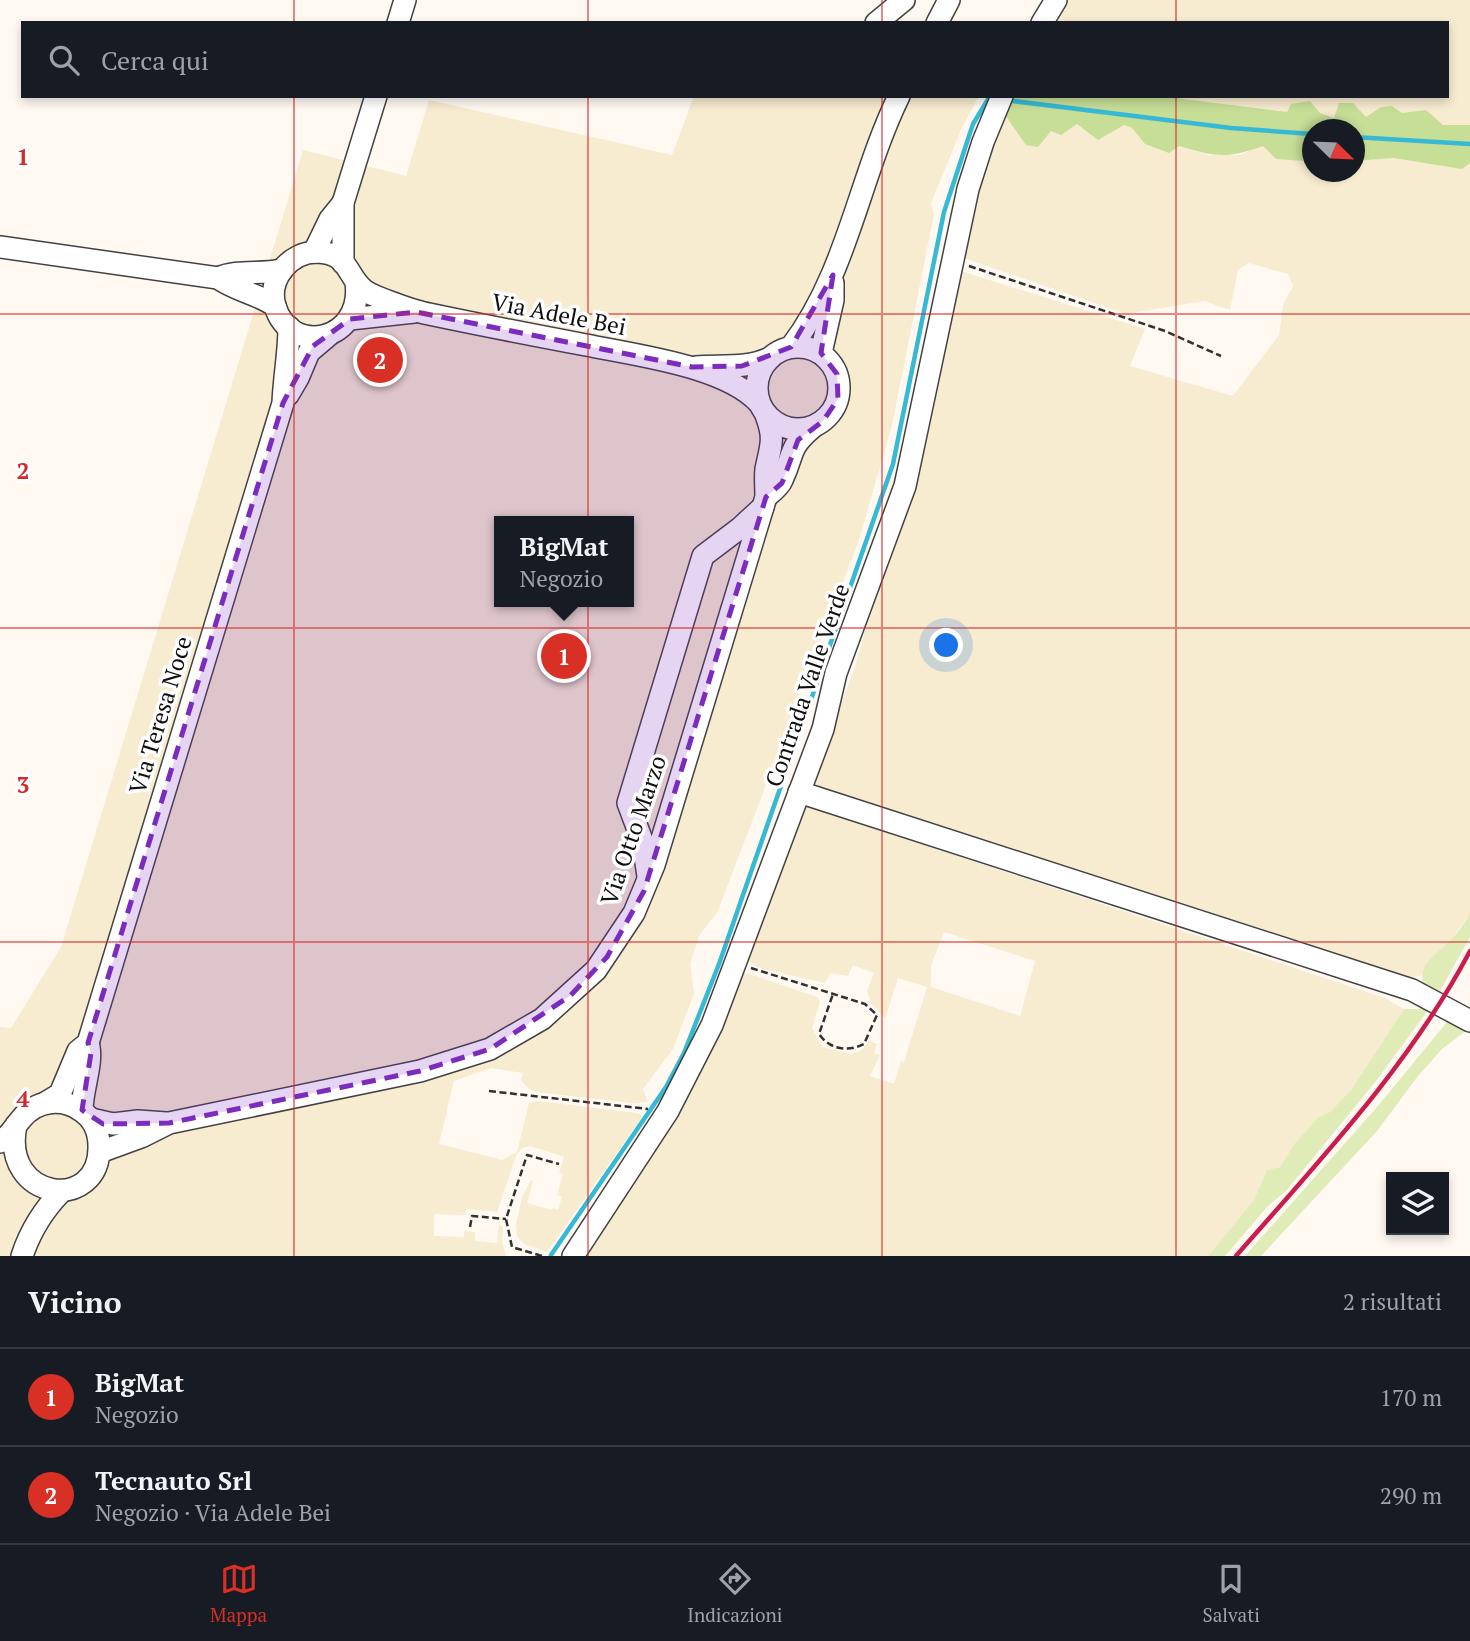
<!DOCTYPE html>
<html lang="it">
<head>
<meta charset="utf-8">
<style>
  body { margin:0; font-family:"PT Serif",serif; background:#242831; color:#f1f3f6 }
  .controls { position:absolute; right:21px; bottom:21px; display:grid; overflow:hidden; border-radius:0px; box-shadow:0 4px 10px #0003 }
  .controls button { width:63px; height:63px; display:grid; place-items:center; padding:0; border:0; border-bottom:2px solid #363941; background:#171b24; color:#f1f3f6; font:35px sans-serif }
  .compass { position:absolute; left:1302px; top:119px; width:63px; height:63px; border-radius:50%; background:#171b24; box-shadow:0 4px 10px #0003; rotate:113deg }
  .you { position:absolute; left:947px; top:646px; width:24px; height:24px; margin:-18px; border:5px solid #fff; border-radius:50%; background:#1a73e8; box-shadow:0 0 0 10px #1a73e833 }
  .badge { display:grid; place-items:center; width:46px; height:46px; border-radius:50%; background:#d93025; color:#fff; font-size:23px; font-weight:700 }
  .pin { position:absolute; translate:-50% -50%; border:4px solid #fff; box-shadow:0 2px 7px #0006 }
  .popup { position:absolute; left:494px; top:516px; width:140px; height:91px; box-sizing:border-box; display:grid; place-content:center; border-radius:0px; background:#171b24; filter:drop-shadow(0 2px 5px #0005); font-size:23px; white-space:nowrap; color:#9ea1a6 }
  .popup b { font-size:26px; color:#f1f3f6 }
  .popup::after { content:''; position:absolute; left:50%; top:100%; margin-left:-14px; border:14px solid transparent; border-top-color:#171b24 }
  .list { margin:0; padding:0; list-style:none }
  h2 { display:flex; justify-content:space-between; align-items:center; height:91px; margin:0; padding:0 28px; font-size:30px }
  h2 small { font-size:23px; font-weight:400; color:#9ea1a6 }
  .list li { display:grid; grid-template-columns:46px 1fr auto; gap:21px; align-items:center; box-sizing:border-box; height:98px; padding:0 28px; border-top:2px solid #363941 }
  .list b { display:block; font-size:26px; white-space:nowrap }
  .list p { margin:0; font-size:23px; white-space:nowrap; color:#9ea1a6 }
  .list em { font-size:23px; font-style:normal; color:#9ea1a6 }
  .icon { flex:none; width:38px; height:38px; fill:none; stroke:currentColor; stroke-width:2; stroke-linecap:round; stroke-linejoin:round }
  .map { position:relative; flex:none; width:1470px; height:1256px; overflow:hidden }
  .search { position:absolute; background:#171b24; box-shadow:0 4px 10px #0003; left:21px; right:21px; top:21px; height:77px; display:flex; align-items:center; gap:18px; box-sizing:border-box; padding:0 24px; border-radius:0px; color:#9ea1a6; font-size:26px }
  .sheet { height:287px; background:#171b24 }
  nav { display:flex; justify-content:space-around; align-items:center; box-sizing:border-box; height:98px; border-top:2px solid #363941; background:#171b24; font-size:19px; color:#9ea1a6 }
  nav a { display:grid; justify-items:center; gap:4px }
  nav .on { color:#d93025 }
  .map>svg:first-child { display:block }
  .farmland { fill:#f7ebd0; fill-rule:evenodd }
  .green { fill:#dfecb8 }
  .forest { fill:#c7de97 }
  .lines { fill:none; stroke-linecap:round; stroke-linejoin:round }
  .stream { stroke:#36b9d5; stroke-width:4.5 }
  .minor-casing { stroke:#424242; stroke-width:24 }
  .path { stroke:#313131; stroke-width:2.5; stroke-dasharray:7 3.5; stroke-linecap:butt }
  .minor { stroke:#fff; stroke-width:21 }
  .rail { stroke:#c91e4d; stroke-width:4.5 }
  .marked { fill:#7b2cbf; fill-opacity:0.2; stroke:#7b2cbf; stroke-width:5; stroke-dasharray:14 9; stroke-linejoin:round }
  .grid { fill:none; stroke:#d62828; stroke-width:2; stroke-opacity:0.55 }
  .labels { text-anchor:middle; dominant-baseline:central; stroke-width:7; stroke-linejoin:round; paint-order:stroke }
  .street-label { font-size:23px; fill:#0f0f0f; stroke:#fff }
  .grid-label { font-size:23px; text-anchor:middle; font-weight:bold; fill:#d62828; stroke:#fff; stroke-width:7; stroke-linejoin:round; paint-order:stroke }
</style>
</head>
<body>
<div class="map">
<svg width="1470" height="1256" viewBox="0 0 1470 1256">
  <rect width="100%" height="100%" fill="#fff9f2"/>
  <g class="farmland">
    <polygon points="1067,0 1470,0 1470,125 1442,125 1426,110 1402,114 1381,107 1365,118 1334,118 1320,113 1287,112 1160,96 1447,96 1447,23 1054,23"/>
    <path d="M694,96h285l-18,34 -30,73 3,11 -42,211 -33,115 -141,371 -19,25 -9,28 4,30 -21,55 -30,40 5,13 -16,1 -96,-11 -7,-3 -8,-9 2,-7 -32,-5 -37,13 -15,63 63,16 15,-8 12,-49 9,-2 98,12 7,3 -96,136 -23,-8 -7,-8 -1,-11 6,-28 9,-17 2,1 -6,22 25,7 1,-2 5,2 4,-13 -5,-2 6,-21 -4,-2 5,-15 -33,-11 -9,2 -6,8 -19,56 -30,-3 -2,6 -31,-1v22l30,1v-6l11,1v9l22,2 2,-19 4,3 -1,14 4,15h-506v-229l11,1 50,-81 242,-797 103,26 23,-76 243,55zM499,521h130v81h-130z"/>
    <polygon points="1003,112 1061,134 1077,124 1124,125 1132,128 1145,144 1179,146 1209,155 1239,155 1264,145 1304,161 1312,157 1312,172 1354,172 1355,161 1393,158 1431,164 1470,163 1470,914 1450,941 1433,956 1421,976 1404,979 822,790 813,780 855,667 871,609 920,471 961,271 1145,329 1130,366 1233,396 1279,335 1283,305 1293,286 1288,274 1249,263 1238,270 1230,310 1204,301 1126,314 961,257 978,181"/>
    <path d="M804,805l581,193 19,11 -53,81 -21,22 -11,5 -24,26 -15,24 -13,3 -13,30 -46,56h-621l-1,-4 100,-152 33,-73 19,-50 9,-4 70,24 3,5 -8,26 11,19 28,7 11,-4 7,-9 8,3 -3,9 6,2 -10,21 24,8 7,-23 3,1 23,-75 -29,-9 -13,41 -14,-16 -4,-12 7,-18 -21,-8 -5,11 -18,-3 -5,10 -62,-14 -13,-6 -4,-10zM944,932l91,29 -15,55 -89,-29v-22z"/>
  </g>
  <g class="green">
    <path d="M1470,914v23l-30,54 -17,-8c-5,-18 14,-30 26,-41 8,-9 15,-18 21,-28z"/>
    <polygon points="1404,1009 1429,1009 1376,1081 1286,1191 1268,1206 1225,1256 1208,1256 1254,1200 1267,1170 1280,1167 1295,1143 1319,1117 1330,1112 1351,1090"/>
    <polygon points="1452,1016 1470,1028 1442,1049 1418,1076 1377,1131 1261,1256 1245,1256 1377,1107"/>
  </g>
  <path class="forest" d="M1011,96h108l5,2 36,-2 127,16 4,-8 19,-3 10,12 14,5 5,-15h14l13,14 15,-10 11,-1 10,7 24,-3 17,15h27v38l-8,6 -69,-11 -38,3 -1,-31h-42v27l-8,4 -28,-2 -13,-13c-35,13 -48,11 -84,0l-10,7 -24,-9 -13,-16 -8,-3 -26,15 -21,-16 -16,11 -10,-4 -13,16 -12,-2 -23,-33z"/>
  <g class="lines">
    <g class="stream">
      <polyline points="1013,101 1231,128 1312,134"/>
      <polyline points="1354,137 1470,144"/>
      <polyline points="551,1255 666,1087 684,1053 719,964 893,464 944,212 973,124 990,96"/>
    </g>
    <defs>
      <g id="minor">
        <polyline points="398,23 405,0"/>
        <polyline points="876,23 904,0"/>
        <polyline points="937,23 949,0"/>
        <polyline points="1042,23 1056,0"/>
        <path d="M0,247l218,31c17,13 39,15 57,28"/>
        <polyline points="314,252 330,219 343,203"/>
        <polyline points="343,263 343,203 376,96"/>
        <path d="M218,278c19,-9 42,-3 64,-8"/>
        <path d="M356,282c8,60 -66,75 -81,24 -8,-27 15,-54 42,-54 33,1 29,24 47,38 9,7 53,22 65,24 52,11 104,21 157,31 49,10 139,21 173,58"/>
        <polyline points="350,319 414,312"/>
        <path d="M791,347c56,-73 68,-169 108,-251"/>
        <circle cx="798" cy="388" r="41"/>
        <polyline points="821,353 833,300 833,283"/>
        <path d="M696,367c25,-2 51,2 74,-9"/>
        <polyline points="288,395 298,378 309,352 329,335"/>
        <path d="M766,497c6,-5 13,-10 16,-17 13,-27 5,-31 31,-53"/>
        <polyline points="799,792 1412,990 1470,1021"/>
        <polyline points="648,876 643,843 628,803 703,556 740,528 763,507"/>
        <path d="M45,1103l15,-9 18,-43 10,-8 195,-640c1,-26 6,-50 6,-76"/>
        <path d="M82,1110c0,-21 12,-49 6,-67"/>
        <polyline points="91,1119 113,1124 138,1121 166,1123"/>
        <path d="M0,1142c10,-6 14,-15 22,-24 14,-17 39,-21 58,-8 13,8 19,21 19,36 2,67 -99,56 -83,-21"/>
        <path d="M100,1152l41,-15 28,-14 251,-52 70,-22 52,-30 54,-49 38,-57 20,-48 112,-368c0,-9 -1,-19 0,-28 5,-24 9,-30 0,-54"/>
        <path d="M22,1256c8,-24 22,-47 40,-65"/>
        <polyline points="573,1256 668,1111 712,1025 823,729 836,673 905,486 968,189 983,142 1002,96"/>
      </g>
    </defs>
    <use href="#minor" class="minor-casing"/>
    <g class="path">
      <polyline points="969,266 1165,331 1221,356"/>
      <path d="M751,968l114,36 12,11 -13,29c-16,8 -34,6 -45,-10l14,-40"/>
      <polyline points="489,1091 648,1109"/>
      <polyline points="470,1227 472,1216 506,1219"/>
      <polyline points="542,1256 512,1247 506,1219 527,1155 559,1164"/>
    </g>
    <use href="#minor" class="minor"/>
    <path class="rail" d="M1236,1256c84,-96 174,-191 234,-305"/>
  </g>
  <path class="marked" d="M833,275l-12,78 16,21 1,25 -15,22 -25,19 -16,43 -16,14 -122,394 -37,66 -37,39 -80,53 -70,22 -251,52 -66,1 -21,-14 9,-57 -3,-10 195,-640 30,-57 37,-27 66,-7 276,55 50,-1 49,-19z"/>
  <path class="grid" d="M294,0v23M588,0v23M882,0v23M1176,0v23M294,96v1160M588,96v1160M882,96v1160M1176,96v1160M0,314h1470M0,628h1470M0,942h1470"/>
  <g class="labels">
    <g class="street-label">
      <text transform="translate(559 314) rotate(11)">Via Adele Bei</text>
      <text transform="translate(807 685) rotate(-71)">Contrada Valle Verde</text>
      <text transform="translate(160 715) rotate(-73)">Via Teresa Noce</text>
      <text transform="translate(633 830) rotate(-71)">Via Otto Marzo</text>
    </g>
  </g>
  <g class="grid-label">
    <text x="23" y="165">1</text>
    <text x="23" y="479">2</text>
    <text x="23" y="793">3</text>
    <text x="23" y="1107">4</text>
  </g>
</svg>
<div class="controls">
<button><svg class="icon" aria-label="layers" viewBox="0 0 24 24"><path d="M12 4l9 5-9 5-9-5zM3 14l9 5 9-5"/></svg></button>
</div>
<svg class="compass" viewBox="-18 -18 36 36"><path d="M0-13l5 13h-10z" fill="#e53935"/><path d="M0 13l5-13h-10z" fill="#9ea1a6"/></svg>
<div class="you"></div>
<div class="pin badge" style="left:564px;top:656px">1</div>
<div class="popup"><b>BigMat</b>Negozio</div>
<div class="pin badge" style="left:380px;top:360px">2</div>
<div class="search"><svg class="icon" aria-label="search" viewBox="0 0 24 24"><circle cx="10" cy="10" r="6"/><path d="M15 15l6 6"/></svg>Cerca qui</div>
</div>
<section class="sheet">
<h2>Vicino<small>2 risultati</small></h2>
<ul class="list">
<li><span class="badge">1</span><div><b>BigMat</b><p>Negozio</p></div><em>170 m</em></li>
<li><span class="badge">2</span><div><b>Tecnauto Srl</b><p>Negozio · Via Adele Bei</p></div><em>290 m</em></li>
</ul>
</section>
<nav>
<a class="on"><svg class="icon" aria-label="map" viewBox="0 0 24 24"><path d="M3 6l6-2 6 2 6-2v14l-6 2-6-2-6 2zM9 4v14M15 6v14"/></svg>Mappa</a>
<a><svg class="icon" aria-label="directions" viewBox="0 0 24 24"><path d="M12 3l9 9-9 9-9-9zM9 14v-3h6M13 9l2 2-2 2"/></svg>Indicazioni</a>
<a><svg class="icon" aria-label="saved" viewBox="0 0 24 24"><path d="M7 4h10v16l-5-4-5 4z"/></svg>Salvati</a>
</nav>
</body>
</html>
